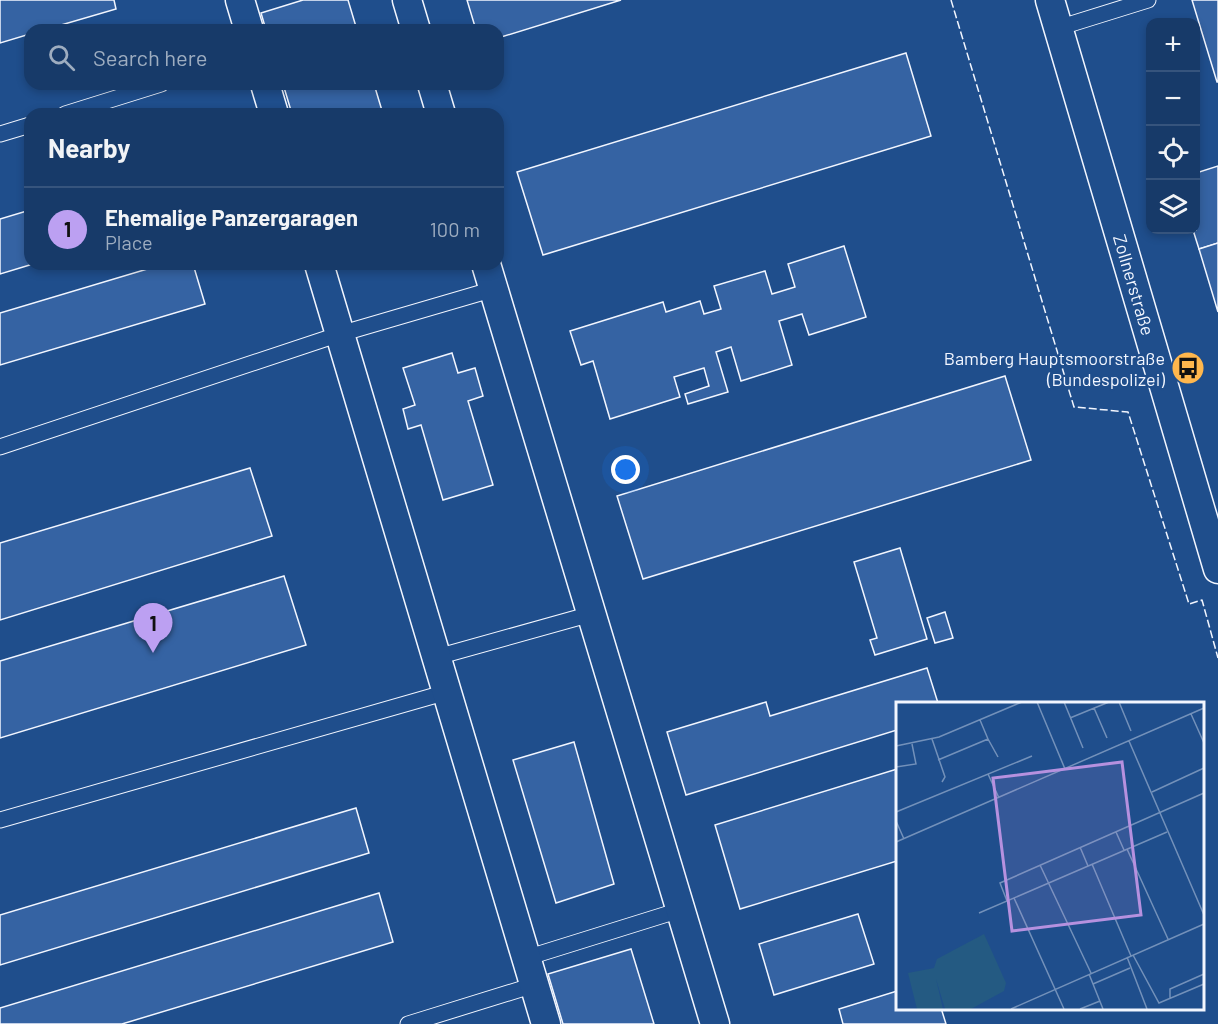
<!DOCTYPE html>
<html lang="en">
<head>
<meta charset="utf-8">
<style>
  body { margin:0; font-family:Barlow,sans-serif; background:#20416f; color:#f1f3f6 }
  .controls { position:absolute; right:18px; top:18px; display:grid; overflow:hidden; border-radius:12px; box-shadow:0 3px 9px #0003 }
  .controls button { width:54px; height:54px; display:grid; place-items:center; padding:0; border:0; border-bottom:2px solid #36547d; background:#173a69; color:#f1f3f6; font:30px sans-serif }
  .you { position:absolute; left:626px; top:470px; width:21px; height:21px; margin:-15px; border:4px solid #fff; border-radius:50%; background:#1a73e8; box-shadow:0 0 0 9px #1a73e833 }
  .badge { display:grid; place-items:center; width:39px; height:39px; border-radius:50%; background:#bca0f2; color:#111; font-size:20px; font-weight:700 }
  .pin { position:absolute; translate:-50% -50px; filter:drop-shadow(0 2px 3px #0008) }
  .pin::after { content:''; position:absolute; top:32px; width:21px; height:18px; background:inherit; clip-path:polygon(0 0,100% 0,50% 100%) }
  .list { margin:0; padding:0; list-style:none }
  h2 { display:flex; justify-content:space-between; align-items:center; height:78px; margin:0; padding:0 24px; font-size:26px }
  h2 small { font-size:20px; font-weight:400; color:#9eadc0 }
  .list li { display:grid; grid-template-columns:39px 1fr auto; gap:18px; align-items:center; box-sizing:border-box; height:84px; padding:0 24px; border-top:2px solid #36547d }
  .list b { display:block; font-size:22px; white-space:nowrap }
  .list p { margin:0; font-size:20px; white-space:nowrap; color:#9eadc0 }
  .list em { font-size:20px; font-style:normal; color:#9eadc0 }
  .icon { flex:none; width:33px; height:33px; fill:none; stroke:currentColor; stroke-width:2; stroke-linecap:round; stroke-linejoin:round }
  .map { position:relative; flex:none; width:1218px; height:1024px; overflow:hidden }
  .search { position:absolute; background:#173a69; box-shadow:0 3px 9px #0003; left:24px; top:24px; width:480px; height:66px; display:flex; align-items:center; gap:15px; box-sizing:border-box; padding:0 21px; border-radius:18px; color:#9eadc0; font-size:22px }
  .panel { position:absolute; background:#173a69; box-shadow:0 3px 9px #0003; left:24px; top:108px; width:480px; height:162px; border-radius:18px }
  .map>svg:first-child { display:block }
  .building { fill:#3563a3; stroke:#f2f6ff; stroke-width:1.5 }
  .lines { fill:none; stroke-linecap:round; stroke-linejoin:round }
  .service-casing { stroke:#f2f6ff; stroke-width:17 }
  .minor-casing { stroke:#f2f6ff; stroke-width:31 }
  .service { stroke:#1f4e8c; stroke-width:15 }
  .minor { stroke:#1f4e8c; stroke-width:28 }
  .fence { stroke:#f2f6ff; stroke-width:1.5; stroke-dasharray:8 3; stroke-linecap:butt }
  .labels { text-anchor:middle; dominant-baseline:central; stroke-width:4.5; stroke-linejoin:round; paint-order:stroke }
  .street-label { font-size:18px; fill:#f2f6ff; stroke:#1f4e8c }
  .poi-label { font-size:18px; fill:#f2f6ff; stroke:#1f4e8c; text-anchor:end }
  .inset-road { fill:none; stroke:#7391ba; stroke-width:1.5 }
  .view { fill:#b691df; fill-opacity:0.15; stroke:#b691df; stroke-width:3 }
  .inset-edge { fill:none; stroke:#f2f6ff; stroke-width:3 }
</style>
</head>
<body>
<div class="map">
<svg width="1218" height="1024" viewBox="0 0 1218 1024">
  <rect width="100%" height="100%" fill="#1f4e8c"/>
  <g class="building">
    <polygon points="0,0 114,0 116,9 44,30 30,30 30,34 0,43"/>
    <polygon points="303,0 348,0 357,30 266,30 261,13"/>
    <polygon points="467,0 621,0 498,38 498,30 476,30"/>
    <polygon points="1192,0 1218,0 1218,82 1217,82"/>
    <polygon points="906,53 931,136 543,255 517,172"/>
    <polygon points="283,84 374,84 383,114 292,114"/>
    <polygon points="1218,166 1218,243 1199,249 1193,230 1196,230 1196,173"/>
    <polygon points="30,210 30,264 33,264 0,274 0,219"/>
    <polygon points="1218,243 1218,312 1199,249"/>
    <polygon points="844,246 866,317 809,335 802,314 779,321 792,365 741,381 731,347 716,352 728,392 688,404 685,394 709,386 704,368 674,377 680,397 610,419 593,361 581,365 570,331 663,302 666,312 700,301 704,314 721,309 714,286 765,271 772,294 795,287 788,264"/>
    <polygon points="164,264 193,264 205,304 0,365 0,313"/>
    <polygon points="452,353 458,373 475,368 483,396 468,401 493,485 443,500 421,425 408,429 403,409 415,405 403,368"/>
    <polygon points="1005,376 1031,460 643,579 617,496"/>
    <polygon points="250,468 272,536 0,620 0,543"/>
    <polygon points="900,548 927,639 875,655 870,640 877,638 854,562"/>
    <polygon points="284,576 306,645 0,738 0,661"/>
    <polygon points="945,612 953,638 935,643 927,618"/>
    <polygon points="927,668 938,703 897,703 897,730 686,795 667,732 766,702 770,716"/>
    <polygon points="574,742 614,884 556,903 513,760"/>
    <polygon points="897,769 897,861 740,909 715,825"/>
    <polygon points="356,808 369,853 0,965 0,915"/>
    <polygon points="379,893 393,942 122,1024 0,1024 0,1008"/>
    <polygon points="858,914 874,964 774,995 759,944"/>
    <polygon points="631,949 654,1024 563,1024 548,974"/>
    <polygon points="897,991 897,1008 941,1008 946,1024 843,1024 839,1009"/>
  </g>
  <g class="lines">
    <defs>
      <g id="service">
        <polyline points="1058,28 1148,0"/>
        <polyline points="65,114 161,84"/>
        <polyline points="0,134 30,125"/>
        <polyline points="0,447 340,334 494,289"/>
        <polyline points="437,657 591,614"/>
        <polyline points="0,820 447,692"/>
        <polyline points="526,958 680,910"/>
        <polyline points="408,1024 534,985"/>
      </g>
      <g id="minor">
        <polyline points="240,0 249,30"/>
        <polyline points="407,0 416,30"/>
        <path id="s1" d="M1050,0l168,569"/>
        <polyline points="265,84 274,114"/>
        <polyline points="432,84 441,114"/>
        <polyline points="319,264 546,1024"/>
        <polyline points="486,264 715,1024"/>
      </g>
    </defs>
    <use href="#service" class="service-casing"/>
    <use href="#minor" class="minor-casing"/>
    <use href="#service" class="service"/>
    <use href="#minor" class="minor"/>
    <polyline class="fence" points="951,0 1074,407 1128,412 1189,604 1202,600 1218,658"/>
  </g>
  <defs>
    <symbol id="bus-disc" viewBox="-11 -11 22 22"><circle r="9.5" fill="#ffb74d" stroke="#1f4e8c"/><path d="M-5-6H5V4H4V6H2V4H-2V6H-4V4H-5ZM-3.5-4V0h7V-4ZM-3.5 1.2v1.5H-2V1.2ZM2 1.2v1.5H3.5V1.2Z" fill="#111"/></symbol>
  </defs>
  <g fill-rule="evenodd">
    <use href="#bus-disc" x="1169" y="349" width="38" height="38"/>
  </g>
  <g class="labels">
    <g class="street-label">
      <text stroke="none"><textPath href="#s1" startOffset="297">Zollnerstraße</textPath></text>
    </g>
    <g class="poi-label">
      <text x="1165" y="358">Bamberg Hauptsmoorstraße<tspan x="1165" dy="21">(Bundespolizei)</tspan></text>
    </g>
  </g>
  <g transform="translate(896 702)">
    <rect width="308" height="308" fill="#1f4e8c"/>
    <path d="M88,232l22,49 -2,8 -33,18h-26l-9,-30 7,30h-26l-9,-36 26,-5 3,-9z" fill="#245a82"/>
    <path class="inset-road" d="M141,0l28,67M168,0l19,46M223,0l12,29M198,6l13,30M295,12l13,29M174,16l39,-16M36,37l13,38 -3,5M92,37l10,18M233,39l75,174M0,44l43,-9 83,-35M42,58l50,-21 -8,-19M0,65l20,-3 -4,-20M92,72l11,24M256,90l52,-24M0,110l136,-56M0,119l8,18M220,130l8,18M0,140l308,-134M184,145l8,19M231,147l41,90M196,162l39,92M144,163l51,108M118,196l50,111M111,199l-7,-18 204,-90M83,211l188,-81M237,253l26,48 45,-19M231,255l20,52M193,272l14,35M197,282l37,-16M274,297v-10l34,-15M115,307l193,-85M184,307l20,-8"/>
    <path class="view" d="M226,60l19,153 -129,16 -19,-153z"/>
    <rect width="308" height="308" class="inset-edge"/>
  </g>
</svg>
<div class="controls">
<button>+</button>
<button>−</button>
<button><svg class="icon" aria-label="locate" viewBox="0 0 24 24"><circle cx="12" cy="12" r="6"/><path d="M12 2v4M12 18v4M2 12h4M18 12h4"/></svg></button>
<button><svg class="icon" aria-label="layers" viewBox="0 0 24 24"><path d="M12 4l9 5-9 5-9-5zM3 14l9 5 9-5"/></svg></button>
</div>
<div class="you"></div>
<div class="pin badge" style="left:153px;top:653px">1</div>
<div class="search"><svg class="icon" aria-label="search" viewBox="0 0 24 24"><circle cx="10" cy="10" r="6"/><path d="M15 15l6 6"/></svg>Search here</div>
<section class="panel">
<h2>Nearby<small></small></h2>
<ul class="list">
<li><span class="badge">1</span><div><b>Ehemalige Panzergaragen</b><p>Place</p></div><em>100 m</em></li>
</ul>
</section>
</div>
</body>
</html>
